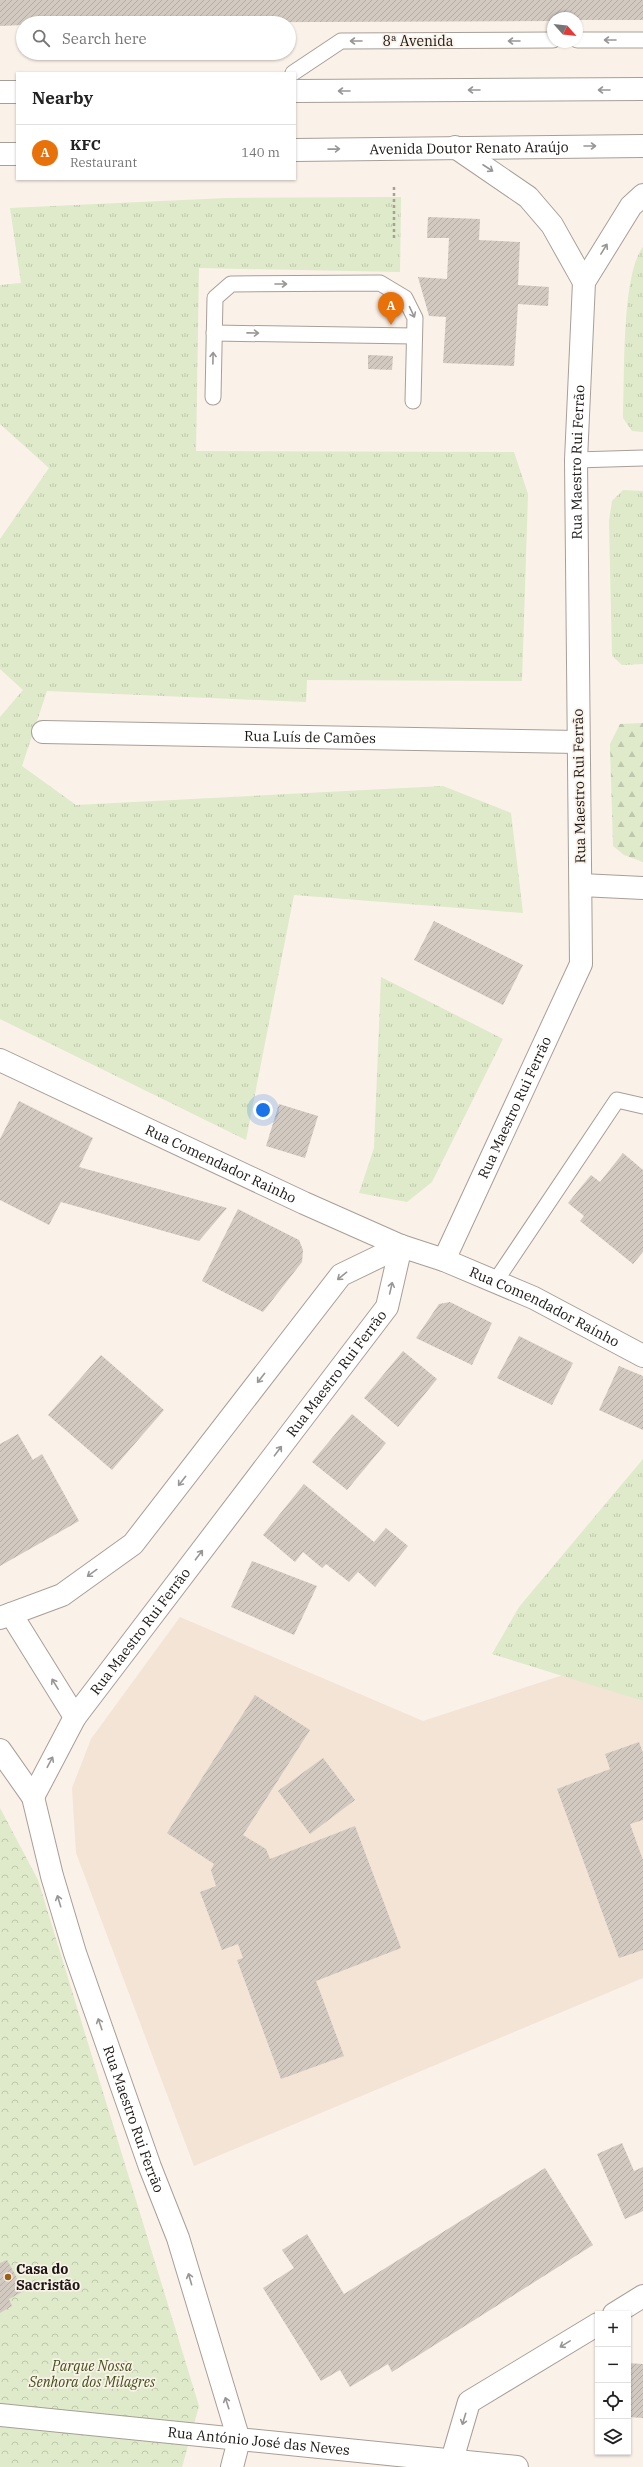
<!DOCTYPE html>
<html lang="en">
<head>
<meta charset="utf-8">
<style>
  body { margin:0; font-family:"IBM Plex Serif",serif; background:#f6f6f6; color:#222 }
  .controls { position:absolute; right:12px; bottom:12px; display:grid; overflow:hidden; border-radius:0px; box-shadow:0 1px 3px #0004 }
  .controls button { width:36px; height:36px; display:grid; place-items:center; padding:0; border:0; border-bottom:1px solid #e0e0e0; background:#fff; color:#222; font:20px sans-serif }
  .compass { position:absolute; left:547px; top:12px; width:36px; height:36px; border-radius:50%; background:#fff; box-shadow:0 1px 3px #0004; rotate:117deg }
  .you { position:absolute; left:263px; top:1110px; width:14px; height:14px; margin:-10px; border:3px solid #fff; border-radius:50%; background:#1a73e8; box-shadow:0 0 0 6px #1a73e833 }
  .badge { display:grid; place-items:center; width:26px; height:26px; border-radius:50%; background:#2563eb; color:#fff; font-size:13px; font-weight:700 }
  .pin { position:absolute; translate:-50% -33px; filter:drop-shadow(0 1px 2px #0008) }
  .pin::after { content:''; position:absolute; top:21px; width:14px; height:12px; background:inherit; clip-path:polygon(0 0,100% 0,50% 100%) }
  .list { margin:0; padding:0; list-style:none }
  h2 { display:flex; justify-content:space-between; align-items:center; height:52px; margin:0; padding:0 16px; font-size:17px }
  h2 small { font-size:13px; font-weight:400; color:#767676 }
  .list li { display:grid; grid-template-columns:26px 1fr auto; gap:12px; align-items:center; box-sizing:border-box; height:56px; padding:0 16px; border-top:1px solid #e0e0e0 }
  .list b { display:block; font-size:15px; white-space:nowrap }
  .list p { margin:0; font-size:13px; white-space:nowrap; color:#767676 }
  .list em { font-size:13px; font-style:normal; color:#767676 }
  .icon { flex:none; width:22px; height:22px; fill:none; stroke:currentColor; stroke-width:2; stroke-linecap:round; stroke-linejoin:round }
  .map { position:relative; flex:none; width:643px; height:2467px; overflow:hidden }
  .search { position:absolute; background:#fff; box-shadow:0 1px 3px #0004; left:16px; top:16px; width:280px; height:44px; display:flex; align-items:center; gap:10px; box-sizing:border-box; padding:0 14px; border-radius:22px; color:#767676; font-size:15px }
  .panel { position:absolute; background:#fff; box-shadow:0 1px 3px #0004; left:16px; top:72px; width:280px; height:108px; border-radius:0px }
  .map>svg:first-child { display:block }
  .built { fill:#f3e4d6 }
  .grass { fill:url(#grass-tufts) }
  .forest { fill:url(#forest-firs) }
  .park { fill:url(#park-crowns) }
  .building { fill:url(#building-hatch) }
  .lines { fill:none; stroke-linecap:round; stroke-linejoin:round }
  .service-casing { stroke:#a79f97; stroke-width:17 }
  .minor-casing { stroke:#a79f97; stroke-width:24 }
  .secondary-casing { stroke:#a79f97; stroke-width:24 }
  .path { stroke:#a7a09a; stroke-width:2.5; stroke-dasharray:3 3; stroke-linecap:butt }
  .service { stroke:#fff; stroke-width:15 }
  .minor { stroke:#fff; stroke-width:22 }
  .secondary { stroke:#fff; stroke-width:22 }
  .oneway { stroke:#989795 }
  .poi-dot { fill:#976119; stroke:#faf1e8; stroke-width:1.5 }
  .labels { text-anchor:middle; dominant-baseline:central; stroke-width:3.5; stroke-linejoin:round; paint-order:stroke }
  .street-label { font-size:14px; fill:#1a1714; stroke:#faf1e8 }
  .poi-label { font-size:14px; font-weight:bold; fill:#1a1714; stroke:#faf1e8; text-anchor:start }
  .park-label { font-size:14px; font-style:italic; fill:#3f5017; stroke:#faf1e8 }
</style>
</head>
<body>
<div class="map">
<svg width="643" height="2467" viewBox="0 0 643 2467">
  <defs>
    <pattern id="grass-tufts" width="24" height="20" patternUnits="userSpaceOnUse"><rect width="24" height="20" fill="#deeac9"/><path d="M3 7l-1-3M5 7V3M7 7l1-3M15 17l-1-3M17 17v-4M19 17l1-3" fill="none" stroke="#bec8ac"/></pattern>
    <pattern id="forest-firs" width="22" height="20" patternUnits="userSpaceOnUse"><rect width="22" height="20" fill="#deeac9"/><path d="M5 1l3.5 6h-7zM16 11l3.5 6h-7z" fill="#bec8ac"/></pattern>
    <pattern id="park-crowns" width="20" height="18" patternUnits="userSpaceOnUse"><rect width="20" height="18" fill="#deeac9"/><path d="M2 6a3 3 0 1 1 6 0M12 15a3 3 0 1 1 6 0" fill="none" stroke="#bec8ac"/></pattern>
    <pattern id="building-hatch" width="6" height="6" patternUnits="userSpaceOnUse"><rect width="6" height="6" fill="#d2c9c1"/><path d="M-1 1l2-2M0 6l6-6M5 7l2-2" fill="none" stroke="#b4aca5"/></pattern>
  </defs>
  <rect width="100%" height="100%" fill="#faf1e8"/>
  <polygon class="built" points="180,1617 423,1721 563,1675 643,1701 643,1978 194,2166 76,1853 72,1788 91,1739"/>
  <g class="grass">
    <polygon points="401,197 400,272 199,268 196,451 514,452 528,494 522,681 307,680 306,702 47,691 22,766 76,805 443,786 511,813 523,913 294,895 246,1140 0,1019 0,717 23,690 0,669 0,539 49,468 0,424 0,285 21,283 10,208 227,198"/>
    <path d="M643,247v185l-11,-1 -9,-13c2,-39 -2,-143 20,-171z"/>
    <polygon points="623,490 643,491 643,664 622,665 612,656 609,521 612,501"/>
    <polygon points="381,977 503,1039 432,1182 407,1202 359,1193 374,1148"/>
    <polygon points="643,1459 643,1701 492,1654 519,1607"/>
  </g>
  <polygon class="forest" points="643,723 643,862 624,855 613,846 610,744 620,724"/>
  <polygon class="park" points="0,1808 38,1880 199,2406 182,2467 0,2467"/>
  <g class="building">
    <polygon points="0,0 643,0 643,20 577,20 577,18 553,18 553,21 23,23 23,25 0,26"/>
    <polygon points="428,217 480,219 479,240 520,242 518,285 549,287 548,306 518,304 514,366 443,363 446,317 429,316 418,277 447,279 449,238 427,238"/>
    <polygon points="368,355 393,356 392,370 368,369"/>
    <polygon points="434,921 523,965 503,1005 414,960"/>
    <polygon points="19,1101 93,1138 79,1167 227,1208 199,1241 61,1202 49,1225 0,1200 0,1139"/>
    <polygon points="279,1104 318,1116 305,1158 266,1146"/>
    <polygon points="623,1153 643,1170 643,1252 633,1264 580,1221 584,1216 568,1203 591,1175 600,1182"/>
    <polygon points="238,1209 299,1240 303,1250 302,1262 263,1312 202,1281"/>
    <polygon points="450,1302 492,1323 472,1365 416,1338 439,1304"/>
    <polygon points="519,1336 573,1363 552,1405 497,1378"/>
    <polygon points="403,1351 437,1379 398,1427 364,1398"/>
    <polygon points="101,1355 164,1410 112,1470 48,1415"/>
    <polygon points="619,1366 643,1376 643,1430 599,1410"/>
    <polygon points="352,1414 386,1443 347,1490 312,1462"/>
    <polygon points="18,1434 33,1460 42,1454 79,1521 0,1566 0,1444"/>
    <polygon points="304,1484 374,1542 386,1528 408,1546 375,1587 358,1572 349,1582 326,1564 322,1568 303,1552 295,1562 263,1535"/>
    <polygon points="252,1561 317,1586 294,1635 231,1607"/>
    <polygon points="255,1695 310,1730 243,1835 266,1849 270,1859 355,1826 401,1948 316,1981 344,2056 281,2079 237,1960 243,1958 238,1944 222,1950 200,1892 216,1886 211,1870 214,1864 167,1833"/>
    <polygon points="639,1742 643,1753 643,1820 630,1824 643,1860 643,1950 619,1958 557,1789 610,1769 605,1754"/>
    <polygon points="323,1758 355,1800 310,1834 278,1791"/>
    <polygon points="622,2143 634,2171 643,2167 643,2211 625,2219 597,2154"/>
    <polygon points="545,2168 593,2245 392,2372 388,2364 350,2387 340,2370 321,2381 263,2288 294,2268 282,2250 307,2234 344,2294"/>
    <polygon points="7,2260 24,2291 9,2299 12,2306 0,2313 0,2263"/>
    <polygon points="628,2363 643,2364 643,2418 628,2417"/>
  </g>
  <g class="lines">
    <defs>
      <g id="service">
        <polyline points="577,40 643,40"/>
        <polyline points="293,73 341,41 553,40"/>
        <polyline points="214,333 414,336"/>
        <polyline points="213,397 215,298 231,284 380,283 405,298 415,318 413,401"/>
        <polyline points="576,460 643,458"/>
        <polyline points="495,1282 617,1100 643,1106"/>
      </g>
      <g id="minor">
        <polyline points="455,147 528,197 552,225 584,282"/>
        <path id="s1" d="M43,732l534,10"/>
        <polyline points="581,885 643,888"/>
        <path id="s2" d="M0,1060l304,143 97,43 43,14 90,38 109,58"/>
        <path id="s3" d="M444,1260l137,-296 -5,-504 8,-178 47,-76 12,-11"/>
        <polyline points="11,1614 75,1717"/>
        <polyline points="0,1618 62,1595 133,1544 341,1275 401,1246"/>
        <path id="s4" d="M0,1750l33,47 19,79 23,77 75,214 28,71 61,202 -7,27"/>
        <path id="s5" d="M33,1797l42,-80 312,-410 14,-61"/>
        <polyline points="614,2314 643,2296"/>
        <path id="s6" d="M0,2415l517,52"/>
        <polyline points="452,2460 469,2402 598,2324"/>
      </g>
      <g id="secondary">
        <polyline points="295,91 643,89"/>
        <polyline points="0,92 17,92"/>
        <path id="s7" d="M295,150l348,-4"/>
        <polyline points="0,154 17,154"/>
      </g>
    </defs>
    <use href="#service" class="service-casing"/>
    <use href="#minor" class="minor-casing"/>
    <use href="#secondary" class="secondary-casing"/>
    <polyline class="path" points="394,187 394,240"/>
    <use href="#service" class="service"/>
    <use href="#minor" class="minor"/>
    <use href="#secondary" class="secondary"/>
  </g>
  <defs><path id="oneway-shaft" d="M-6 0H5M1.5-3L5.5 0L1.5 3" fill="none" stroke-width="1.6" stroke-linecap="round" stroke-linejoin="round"/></defs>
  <g class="oneway">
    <use href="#oneway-shaft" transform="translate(610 40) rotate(180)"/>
    <use href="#oneway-shaft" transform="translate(356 41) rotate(180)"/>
    <use href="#oneway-shaft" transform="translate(514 41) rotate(180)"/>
    <use href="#oneway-shaft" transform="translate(474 90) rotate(180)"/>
    <use href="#oneway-shaft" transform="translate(604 90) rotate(180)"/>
    <use href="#oneway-shaft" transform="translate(344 91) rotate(180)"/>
    <use href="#oneway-shaft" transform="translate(590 146)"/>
    <use href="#oneway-shaft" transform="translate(334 149) rotate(-1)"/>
    <use href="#oneway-shaft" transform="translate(488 168) rotate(33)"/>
    <use href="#oneway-shaft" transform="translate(604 249) rotate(-58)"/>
    <use href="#oneway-shaft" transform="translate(281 284)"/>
    <use href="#oneway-shaft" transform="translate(412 312) rotate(65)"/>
    <use href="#oneway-shaft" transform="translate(253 333) rotate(1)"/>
    <use href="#oneway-shaft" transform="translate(213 358) rotate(-89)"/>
    <use href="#oneway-shaft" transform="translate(342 1276) rotate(141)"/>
    <use href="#oneway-shaft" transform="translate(391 1288) rotate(-77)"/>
    <use href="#oneway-shaft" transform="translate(261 1378) rotate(128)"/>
    <use href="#oneway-shaft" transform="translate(278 1451) rotate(-53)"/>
    <use href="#oneway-shaft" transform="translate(182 1481) rotate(128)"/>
    <use href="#oneway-shaft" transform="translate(199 1555) rotate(-53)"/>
    <use href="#oneway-shaft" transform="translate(92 1573) rotate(144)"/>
    <use href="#oneway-shaft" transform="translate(55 1684) rotate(-122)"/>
    <use href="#oneway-shaft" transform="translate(50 1762) rotate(-62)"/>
    <use href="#oneway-shaft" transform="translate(59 1901) rotate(-107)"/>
    <use href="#oneway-shaft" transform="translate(100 2024) rotate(-109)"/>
    <use href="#oneway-shaft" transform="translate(190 2279) rotate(-106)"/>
    <use href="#oneway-shaft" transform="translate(565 2344) rotate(149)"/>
    <use href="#oneway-shaft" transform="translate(227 2403) rotate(-108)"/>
    <use href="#oneway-shaft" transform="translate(464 2419) rotate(107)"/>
  </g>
  <circle class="poi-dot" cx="8" cy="2277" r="4"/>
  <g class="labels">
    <g class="street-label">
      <text x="418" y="41">8ª Avenida</text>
      <text stroke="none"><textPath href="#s7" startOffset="174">Avenida Doutor Renato Araújo</textPath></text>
      <text stroke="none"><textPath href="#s3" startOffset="828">Rua Maestro Rui Ferrão</textPath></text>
      <text stroke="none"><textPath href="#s1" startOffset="267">Rua Luís de Camões</textPath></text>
      <text transform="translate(579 786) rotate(-91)">Rua Maestro Rui Ferrão</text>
      <text stroke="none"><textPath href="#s3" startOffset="168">Rua Maestro Rui Ferrão</textPath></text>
      <text stroke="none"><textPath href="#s2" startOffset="244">Rua Comendador Rainho</textPath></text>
      <text stroke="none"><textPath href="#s2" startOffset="598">Rua Comendador Raínho</textPath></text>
      <text stroke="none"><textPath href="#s5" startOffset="522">Rua Maestro Rui Ferrão</textPath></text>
      <text stroke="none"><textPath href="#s5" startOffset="198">Rua Maestro Rui Ferrão</textPath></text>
      <text stroke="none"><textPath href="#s4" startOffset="395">Rua Maestro Rui Ferrão</textPath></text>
      <text stroke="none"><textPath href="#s6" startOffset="260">Rua António José das Neves</textPath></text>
    </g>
    <g class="poi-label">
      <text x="16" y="2269">Casa do<tspan x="16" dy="16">Sacristão</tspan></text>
    </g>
    <g class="park-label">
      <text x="92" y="2366">Parque Nossa<tspan x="92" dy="16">Senhora dos Milagres</tspan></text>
    </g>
  </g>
</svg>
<div class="controls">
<button>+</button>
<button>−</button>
<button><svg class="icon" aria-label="locate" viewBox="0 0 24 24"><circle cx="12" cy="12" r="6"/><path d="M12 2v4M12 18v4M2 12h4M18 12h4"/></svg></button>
<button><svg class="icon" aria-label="layers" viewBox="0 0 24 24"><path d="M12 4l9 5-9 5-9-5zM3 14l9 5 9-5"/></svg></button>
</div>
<svg class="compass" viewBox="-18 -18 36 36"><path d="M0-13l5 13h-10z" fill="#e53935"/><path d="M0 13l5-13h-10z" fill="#767676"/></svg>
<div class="you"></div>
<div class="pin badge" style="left:391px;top:325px;background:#e8710a">A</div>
<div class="search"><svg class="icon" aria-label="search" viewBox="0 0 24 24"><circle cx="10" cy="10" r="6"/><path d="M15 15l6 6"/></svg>Search here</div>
<section class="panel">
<h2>Nearby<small></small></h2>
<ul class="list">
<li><span class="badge" style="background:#e8710a">A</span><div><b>KFC</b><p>Restaurant</p></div><em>140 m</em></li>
</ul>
</section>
</div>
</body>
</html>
